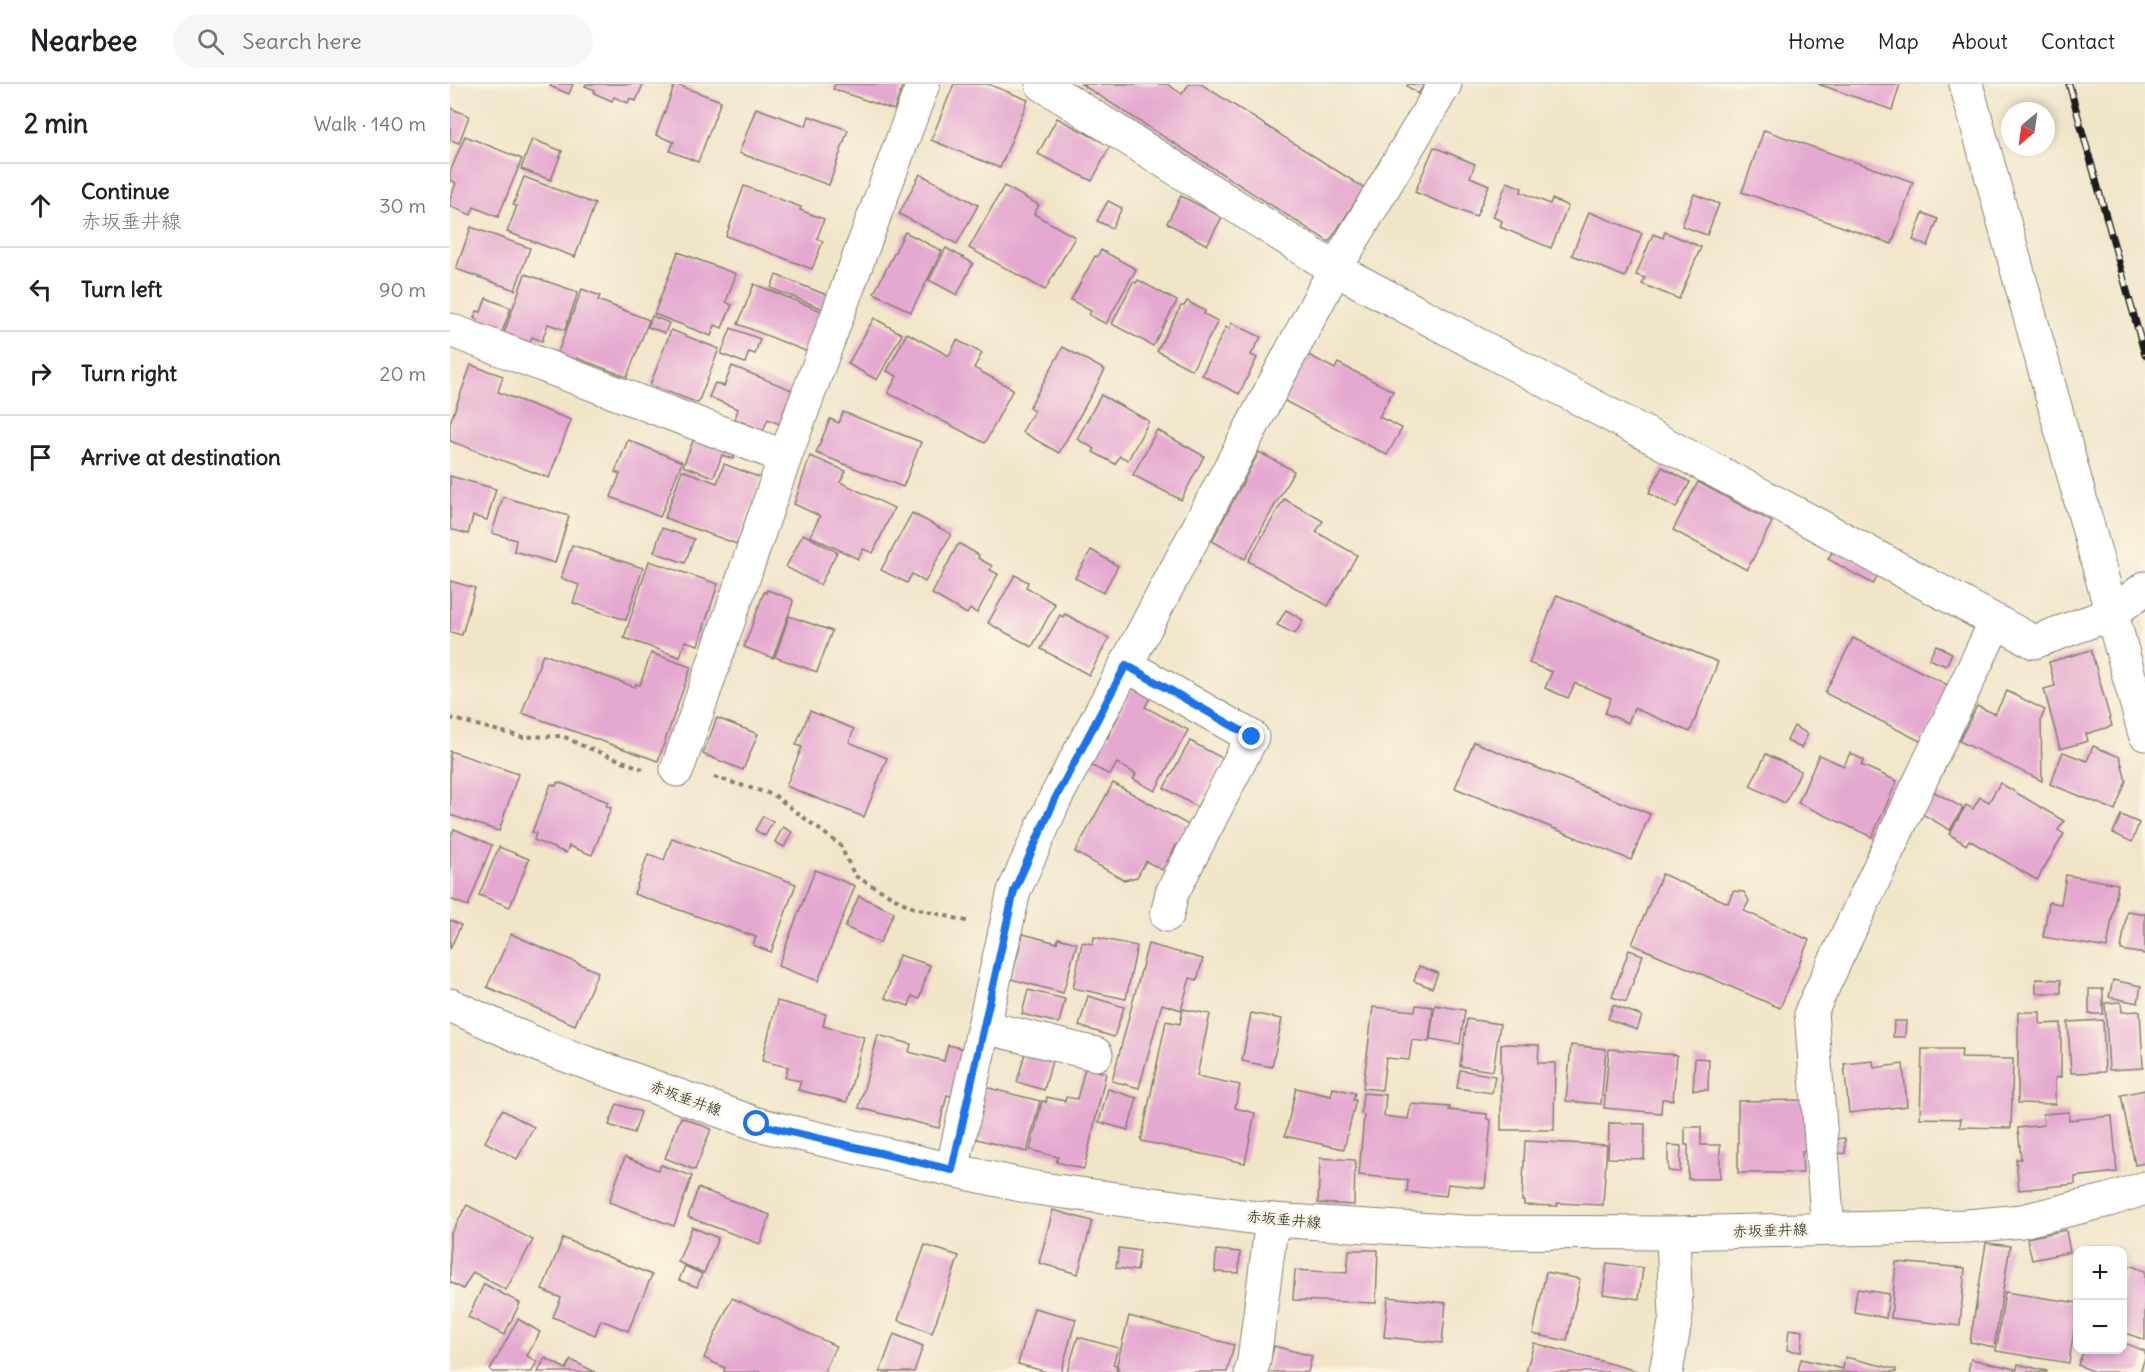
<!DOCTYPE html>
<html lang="en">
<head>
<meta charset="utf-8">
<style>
  body { margin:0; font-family:Delius,"Klee One",sans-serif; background:#f6f6f6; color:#202124 }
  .controls { position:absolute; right:18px; bottom:18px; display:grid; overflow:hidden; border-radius:12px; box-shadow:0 3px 9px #0003 }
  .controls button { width:54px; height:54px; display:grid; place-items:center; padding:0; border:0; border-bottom:2px solid #e0e0e0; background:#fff; color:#202124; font:30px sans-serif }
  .compass { position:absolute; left:1551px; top:18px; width:54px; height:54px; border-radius:50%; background:#fff; box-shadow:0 3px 9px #0003; rotate:209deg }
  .stop { position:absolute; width:18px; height:18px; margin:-14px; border:4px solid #1a73e8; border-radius:50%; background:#fff }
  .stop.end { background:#1a73e8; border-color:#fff; box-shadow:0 2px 6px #0008 }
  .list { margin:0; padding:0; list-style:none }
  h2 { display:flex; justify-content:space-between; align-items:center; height:78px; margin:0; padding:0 24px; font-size:26px }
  h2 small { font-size:20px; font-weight:400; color:#757577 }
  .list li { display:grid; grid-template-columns:39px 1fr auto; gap:18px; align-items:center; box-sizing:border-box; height:84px; padding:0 24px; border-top:2px solid #e0e0e0 }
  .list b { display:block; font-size:22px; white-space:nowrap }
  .list p { margin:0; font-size:20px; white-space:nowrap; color:#757577 }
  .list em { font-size:20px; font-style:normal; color:#757577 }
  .icon { flex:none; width:33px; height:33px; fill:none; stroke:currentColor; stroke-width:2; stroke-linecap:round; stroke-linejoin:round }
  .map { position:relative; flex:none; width:1695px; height:1288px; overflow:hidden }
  header { display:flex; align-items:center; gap:36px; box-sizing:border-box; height:84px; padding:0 30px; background:#fff; border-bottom:2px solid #e0e0e0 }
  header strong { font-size:28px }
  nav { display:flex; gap:33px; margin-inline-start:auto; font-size:21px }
  .search { width:420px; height:54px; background:#f6f6f6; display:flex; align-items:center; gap:15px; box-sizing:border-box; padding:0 21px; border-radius:33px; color:#757577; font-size:22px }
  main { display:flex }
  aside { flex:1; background:#fff }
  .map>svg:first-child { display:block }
  .building { fill:#e5a8d0 }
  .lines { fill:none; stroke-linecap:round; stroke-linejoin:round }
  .street-casing { stroke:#868072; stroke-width:35 }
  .secondary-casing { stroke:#868072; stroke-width:35 }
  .path { stroke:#868072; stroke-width:4; stroke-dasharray:4.5 4.5; stroke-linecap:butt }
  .street { stroke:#fff; stroke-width:33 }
  .secondary { stroke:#fff; stroke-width:33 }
  .rail-casing { stroke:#1c1c1c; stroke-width:7 }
  .rail { stroke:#fcf5e5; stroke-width:4.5; stroke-dasharray:14; stroke-linecap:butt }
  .route { stroke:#1a73e8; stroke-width:8 }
  .labels { text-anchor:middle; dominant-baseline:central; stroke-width:4.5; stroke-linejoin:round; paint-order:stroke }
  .street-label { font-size:15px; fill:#1c1c1c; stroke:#fcf5e5 }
</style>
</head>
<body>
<header>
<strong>Nearbee</strong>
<div class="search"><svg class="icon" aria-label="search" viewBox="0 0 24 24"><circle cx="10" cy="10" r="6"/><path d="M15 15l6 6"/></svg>Search here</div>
<nav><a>Home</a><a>Map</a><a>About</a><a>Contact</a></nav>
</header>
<main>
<aside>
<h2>2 min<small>Walk · 140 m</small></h2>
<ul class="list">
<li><svg class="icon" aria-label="ahead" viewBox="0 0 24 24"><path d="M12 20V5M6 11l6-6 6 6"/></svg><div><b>Continue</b><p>赤坂垂井線</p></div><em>30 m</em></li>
<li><svg class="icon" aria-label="left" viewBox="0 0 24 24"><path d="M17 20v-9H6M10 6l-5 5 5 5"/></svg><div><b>Turn left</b></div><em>90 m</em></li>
<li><svg class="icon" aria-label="right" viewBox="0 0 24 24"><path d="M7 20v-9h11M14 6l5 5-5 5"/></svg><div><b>Turn right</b></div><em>20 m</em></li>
<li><svg class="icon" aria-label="arrive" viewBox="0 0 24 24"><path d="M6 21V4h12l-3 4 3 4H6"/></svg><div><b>Arrive at destination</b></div></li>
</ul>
</aside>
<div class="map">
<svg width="1695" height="1288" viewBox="0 0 1695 1288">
  <rect width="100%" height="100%" fill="#fcf5e5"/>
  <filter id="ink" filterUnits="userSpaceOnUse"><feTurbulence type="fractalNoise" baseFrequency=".0167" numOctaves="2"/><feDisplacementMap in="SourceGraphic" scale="12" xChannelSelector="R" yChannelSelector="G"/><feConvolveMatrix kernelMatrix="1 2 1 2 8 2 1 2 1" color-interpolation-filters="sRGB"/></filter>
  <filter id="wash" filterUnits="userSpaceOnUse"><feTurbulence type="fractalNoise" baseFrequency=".008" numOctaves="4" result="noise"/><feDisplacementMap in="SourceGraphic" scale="24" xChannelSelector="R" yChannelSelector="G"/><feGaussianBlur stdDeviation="1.35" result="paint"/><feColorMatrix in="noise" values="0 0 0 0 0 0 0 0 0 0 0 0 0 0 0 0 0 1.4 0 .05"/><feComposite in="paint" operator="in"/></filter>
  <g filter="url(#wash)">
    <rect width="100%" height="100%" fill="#f1e5c8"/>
    <g id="blocks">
      <g class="building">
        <polygon points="101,0 123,0 119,10 100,2"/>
        <polygon points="136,0 193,0 186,17 180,14 178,19 164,13 162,17 144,9 145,6 135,2"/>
        <polygon points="225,0 271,17 248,78 220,67 224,58 206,51"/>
        <polygon points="385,0 453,0 444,26 383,5"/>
        <polygon points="504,0 538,0 578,16 550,84 481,56"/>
        <polygon points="631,0 717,0 732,10 739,0 751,0 914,104 879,158"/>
        <polygon points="958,0 975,0 968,10 957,2"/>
        <polygon points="1368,0 1450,0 1442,26"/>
        <polygon points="0,24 19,32 9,59 0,56"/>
        <polygon points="306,24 356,42 359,32 398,46 379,101 289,69"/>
        <polygon points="607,34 660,62 642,97 588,70"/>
        <polygon points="1314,46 1463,98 1442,160 1292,108"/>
        <polygon points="15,52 72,75 48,133 24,123 21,131 0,122 0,115 6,99 0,96 0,88"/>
        <polygon points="82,55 112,67 101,96 71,85"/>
        <polygon points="984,63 1025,80 1020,93 1039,101 1026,133 965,108"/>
        <polygon points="470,90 528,121 507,160 449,130"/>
        <polygon points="74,93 145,120 125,173 57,148 67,122 63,121"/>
        <polygon points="1057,98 1072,104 1071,108 1100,120 1102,115 1118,122 1101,164 1050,143 1052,137 1043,133"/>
        <polygon points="294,102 351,123 350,126 374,135 367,155 373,157 362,185 276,152"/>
        <polygon points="554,102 589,121 584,130 625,153 595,206 519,164"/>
        <polygon points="1244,110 1269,120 1257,151 1232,142"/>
        <polygon points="731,112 772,133 757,161 717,139"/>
        <polygon points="658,117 672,124 662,144 647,137"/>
        <polygon points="1139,128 1192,149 1175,193 1122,171"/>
        <polygon points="1473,129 1488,135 1478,162 1463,156"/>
        <polygon points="21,143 80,164 65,206 6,185"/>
        <polygon points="455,148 492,167 461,228 424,209"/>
        <polygon points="1215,148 1251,163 1229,215 1192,200 1195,194 1186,191 1203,150 1213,154"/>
        <polygon points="496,164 523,179 507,211 479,196"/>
        <polygon points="651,166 686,185 656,240 639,231 641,227 621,216 645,172 647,173"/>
        <polygon points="228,168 286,190 276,218 282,221 272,244 265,241 261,252 204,230"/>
        <polygon points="75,190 128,208 115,246 98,240 92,257 82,253 80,259 54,249"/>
        <polygon points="326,191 382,213 376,226 321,204"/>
        <polygon points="688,196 727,217 703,262 662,240 683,198 686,199"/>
        <polygon points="304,200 374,228 358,268 288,240"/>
        <polygon points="132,205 150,212 148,216 199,236 177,293 127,274 125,280 106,273"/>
        <polygon points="36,214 61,224 50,253 26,244 28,236 24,234 27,227 31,228"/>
        <polygon points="737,217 755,227 754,230 768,237 742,286 707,267 731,222 734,222"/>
        <polygon points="202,232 219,239 215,249 198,243"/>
        <polygon points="424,234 452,250 427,296 398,280"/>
        <polygon points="782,239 811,253 801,271 807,274 789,310 752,291 776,243 779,245"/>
        <polygon points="281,244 310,255 305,270 299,268 295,279 271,270"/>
        <polygon points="221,246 269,265 248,319 200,301"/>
        <polygon points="457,249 499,272 507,256 532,269 524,284 563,305 535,359 438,309 447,292 437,287"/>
        <polygon points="613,263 655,286 609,369 572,348 584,327 579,324"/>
        <polygon points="855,269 885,285 888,279 943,307 929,333 952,344 937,371 831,315"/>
        <polygon points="21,281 53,292 48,308 121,336 99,394 0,357 0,339"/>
        <polygon points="282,282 342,306 329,340 318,335 313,347 285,335 288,325 259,313 265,299 274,302"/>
        <polygon points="651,311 699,337 678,376 670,372 665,380 643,368 645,365 627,355"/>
        <polygon points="393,328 471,358 453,403 366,369 380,335 389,339"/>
        <polygon points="707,346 754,372 731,416 683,391"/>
        <polygon points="245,352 286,368 283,375 272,371 264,393 233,382"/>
        <polygon points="178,356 232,378 210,433 161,413 170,390 165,388"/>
        <polygon points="809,368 844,387 795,475 762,457"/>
        <polygon points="360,372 396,387 390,398 444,424 423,469 413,465 408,475 360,452 370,432 344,420"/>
        <polygon points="274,380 311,394 287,460 215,434 232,386 267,399"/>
        <polygon points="1212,383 1240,398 1226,424 1199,409"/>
        <polygon points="0,392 46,405 37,436 23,432 18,450 0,445"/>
        <polygon points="1248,398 1322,438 1297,486 1223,446"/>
        <polygon points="53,413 119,432 105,479 64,467 66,456 42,449"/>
        <polygon points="834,415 873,437 866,448 907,471 878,522 798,477"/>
        <polygon points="462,429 501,450 475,498 462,490 457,499 431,486"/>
        <polygon points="212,444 244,455 235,479 204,468"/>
        <polygon points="353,450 387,468 370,501 336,483"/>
        <polygon points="510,460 529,471 528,474 542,482 540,486 548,490 527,529 520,525 517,530 482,510 507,462"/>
        <polygon points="122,461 193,484 176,536 123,519 129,501 111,494"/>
        <polygon points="1384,465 1429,489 1423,500 1378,475"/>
        <polygon points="641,466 668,482 653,509 625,494"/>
        <polygon points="199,477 268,500 248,561 235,557 230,573 174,554"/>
        <polygon points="565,491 578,498 576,503 605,520 582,563 538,539"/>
        <polygon points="0,497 25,504 12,551 0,548"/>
        <polygon points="317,506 342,515 343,518 323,574 294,563 314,508 316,509"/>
        <polygon points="1107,511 1268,578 1240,648 1184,624 1178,639 1155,629 1161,614 1125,599 1118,614 1095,604 1102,588 1079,579"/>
        <polygon points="836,526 853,536 845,550 827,541"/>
        <polygon points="615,530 659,554 639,591 591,565 610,531 613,533"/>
        <polygon points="339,532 382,547 367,588 325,573"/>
        <polygon points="1403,554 1500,602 1472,658 1375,609"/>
        <polygon points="1486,561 1502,569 1496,582 1479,575"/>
        <polygon points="1641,566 1662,642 1636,650 1638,657 1610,665 1594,605 1605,602 1599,578"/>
        <polygon points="201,569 241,583 208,677 72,629 93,570 185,603 186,600 190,601"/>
        <polygon points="682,604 700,614 695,623 738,646 705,707 683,695 686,690 667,679 660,691 634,678 649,651 657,655"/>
        <polygon points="1557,607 1595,626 1591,635 1592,697 1509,657 1527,622 1545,630"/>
        <polygon points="360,627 404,645 399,658 437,674 414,733 336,702 352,663 346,661"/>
        <polygon points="267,634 308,650 293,686 253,670"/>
        <polygon points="1344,642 1358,650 1351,664 1337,657"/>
        <polygon points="740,657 774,675 747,723 714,704"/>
        <polygon points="1024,658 1200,730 1181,776 1005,704"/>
        <polygon points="1643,662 1670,673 1676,697 1665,726 1600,700 1613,668 1637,677"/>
        <polygon points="0,667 68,690 49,747 0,731"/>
        <polygon points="1400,669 1414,676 1411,681 1447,697 1422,753 1348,719 1369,671 1394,682"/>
        <polygon points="1316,670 1351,687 1335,719 1300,702"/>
        <polygon points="108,698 158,718 156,722 161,724 142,771 119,762 116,769 84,756 86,749 82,748 101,700 106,702"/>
        <polygon points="663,699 744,744 733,763 727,760 712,786 696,777 687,793 674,796 625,768"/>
        <polygon points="1550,699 1614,737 1608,746 1614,750 1587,796 1519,756 1516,761 1499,750 1516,721 1523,725 1530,713 1539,718"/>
        <polygon points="1481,706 1513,724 1500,746 1469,728"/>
        <polygon points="1671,731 1689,739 1682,758 1663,749"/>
        <polygon points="313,732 323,738 315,752 305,746"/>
        <polygon points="333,743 342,748 334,763 325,758"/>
        <polygon points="4,745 42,761 18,822 0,815 0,755"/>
        <polygon points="222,754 346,800 321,868 303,861 306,853 184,810 198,770 214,776"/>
        <polygon points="49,763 79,775 60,823 29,811"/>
        <polygon points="365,786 405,802 368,897 328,882"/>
        <polygon points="1212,790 1278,819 1283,807 1294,808 1299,817 1294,827 1359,856 1330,924 1182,860"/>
        <polygon points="1616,791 1668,800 1657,864 1593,853 1599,818 1611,820"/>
        <polygon points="409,812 444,828 430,859 395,843"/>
        <polygon points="1677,827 1695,830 1695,870 1671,866"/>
        <polygon points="0,836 11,841 0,865"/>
        <polygon points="61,850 148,888 125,941 37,903"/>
        <polygon points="573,850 607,859 608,854 627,859 613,909 561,895"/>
        <polygon points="644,853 687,862 676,915 623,904 632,858 643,860"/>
        <polygon points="698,860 753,875 747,896 740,894 731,926 712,920 689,1004 662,997"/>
        <polygon points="1179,866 1193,871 1176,918 1162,913"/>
        <polygon points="449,871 480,881 469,915 462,912 459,922 435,914"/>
        <polygon points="969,882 988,889 982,904 964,897"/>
        <polygon points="1586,895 1611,896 1611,909 1586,909"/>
        <polygon points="1663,896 1691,902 1688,919 1659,913"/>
        <rect x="1639" y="905" width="14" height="25"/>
        <polygon points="578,906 615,915 609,939 572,930"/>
        <polygon points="638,912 674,923 664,953 629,942"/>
        <polygon points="327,917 376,930 373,942 414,953 397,1018 348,1006 351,997 335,994 338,983 312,977"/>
        <polygon points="1671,918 1672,928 1690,927 1693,984 1659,986 1655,919"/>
        <polygon points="966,921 983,923 979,958 962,956 959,976 936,974 932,1006 913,1004 923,923 965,927"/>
        <polygon points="985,921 1015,926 1010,960 980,955"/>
        <polygon points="1163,921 1192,932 1187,946 1158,935"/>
        <polygon points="733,925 760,930 747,992 790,1001 785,1024 805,1029 795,1079 691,1057 716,937 730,940"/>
        <polygon points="1568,928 1590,928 1590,940 1611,939 1611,993 1605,994 1605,1020 1568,1019"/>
        <polygon points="801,929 832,935 822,983 792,977"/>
        <polygon points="1017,935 1050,940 1043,987 1010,982"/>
        <polygon points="1653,936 1655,988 1621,989 1618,938"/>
        <polygon points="1444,937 1456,937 1455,953 1443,953"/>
        <polygon points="428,951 461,960 459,968 494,977 498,961 515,965 504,1013 497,1011 489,1044 409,1024"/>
        <polygon points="1051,960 1089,961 1088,979 1105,979 1104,1046 1051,1046"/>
        <polygon points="1121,961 1156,965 1151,1020 1116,1017"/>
        <polygon points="1159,965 1227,971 1223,1016 1212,1015 1211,1029 1154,1024"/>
        <polygon points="1472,965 1512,965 1511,974 1563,975 1561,1044 1510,1043 1511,1035 1470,1034"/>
        <polygon points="575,969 602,977 594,1006 567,998"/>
        <polygon points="1245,974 1259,975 1258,1006 1243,1006"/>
        <polygon points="1423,977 1424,984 1453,980 1457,1022 1399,1029 1394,980"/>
        <polygon points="635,984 656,989 634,1085 606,1078 608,1073 580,1066 592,1017 596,1018 597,1013 615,1017 616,1013 627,1015"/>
        <polygon points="1010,986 1045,992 1042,1009 1007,1004"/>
        <polygon points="535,1003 590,1017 577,1068 523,1054"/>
        <polygon points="846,1004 881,1012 883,1004 905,1009 903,1016 906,1016 894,1065 835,1052"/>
        <polygon points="658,1005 687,1014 678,1046 649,1038"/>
        <polygon points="1695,1006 1695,1079 1685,1081 1671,1011"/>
        <polygon points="913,1009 936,1011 934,1032 958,1035 961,1020 1000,1023 999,1026 1037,1030 1037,1035 1041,1036 1035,1104 998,1100 996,1112 957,1108 958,1096 909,1091 914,1031 911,1030"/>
        <polygon points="1357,1016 1357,1067 1352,1068 1353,1089 1288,1089 1288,1017"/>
        <polygon points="167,1020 191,1028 184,1049 159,1041"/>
        <polygon points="52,1026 84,1043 67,1075 35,1058"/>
        <polygon points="1619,1028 1619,1036 1662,1032 1667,1088 1625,1093 1625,1100 1569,1106 1566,1075 1571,1075 1568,1044 1594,1041 1593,1030"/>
        <polygon points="231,1033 261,1045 245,1086 215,1074"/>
        <polygon points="1159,1039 1195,1040 1194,1075 1158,1074"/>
        <polygon points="1235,1043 1251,1043 1251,1061 1270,1061 1270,1095 1238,1095 1238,1061 1235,1061"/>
        <polygon points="1395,1054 1395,1069 1386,1070 1385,1055"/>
        <polygon points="1075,1057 1157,1061 1153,1121 1107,1119 1108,1122 1074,1121 1074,1117 1072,1117"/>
        <polygon points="1218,1061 1231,1062 1230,1088 1218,1087"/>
        <polygon points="175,1073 208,1086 211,1081 242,1092 224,1142 159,1118"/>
        <polygon points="870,1074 905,1076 904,1121 868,1119"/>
        <polygon points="248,1104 320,1131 310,1160 238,1133"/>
        <polygon points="17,1121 83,1156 56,1206 23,1188 13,1205 0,1198 0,1151"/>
        <polygon points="603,1126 642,1137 628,1190 589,1179"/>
        <polygon points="242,1143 268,1154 254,1189 228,1178"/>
        <polygon points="1616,1146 1620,1168 1582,1176 1577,1154"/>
        <polygon points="113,1154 202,1191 178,1247 151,1236 145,1251 103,1233 111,1214 92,1206"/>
        <polygon points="1536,1159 1560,1162 1544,1263 1520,1258"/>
        <polygon points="475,1161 509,1172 482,1249 448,1236"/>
        <polygon points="1638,1162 1671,1163 1671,1166 1638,1166"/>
        <polygon points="669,1164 690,1167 687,1187 666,1184"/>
        <polygon points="766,1166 790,1168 789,1189 765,1188"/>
        <polygon points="899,1166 928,1166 926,1219 843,1216 845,1186 897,1189"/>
        <polygon points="1446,1178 1515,1184 1510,1242 1441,1234"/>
        <polygon points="1157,1179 1193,1184 1189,1215 1153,1210"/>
        <polygon points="1679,1181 1695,1187 1695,1256 1672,1248 1672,1199"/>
        <polygon points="235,1182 252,1190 247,1203 229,1196"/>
        <polygon points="1096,1188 1130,1195 1117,1257 1083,1250"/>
        <polygon points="34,1200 70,1219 54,1251 18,1233"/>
        <polygon points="1407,1205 1439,1210 1436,1234 1404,1228"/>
        <polygon points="1555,1208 1628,1219 1619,1279 1546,1267"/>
        <polygon points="938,1213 996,1219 992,1259 934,1253"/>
        <polygon points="282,1214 386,1262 374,1288 274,1288 275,1284 254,1274"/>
        <polygon points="584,1224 626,1235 611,1288 597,1288 568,1280"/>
        <polygon points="679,1232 784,1261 777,1288 669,1288 667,1280"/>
        <polygon points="68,1235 90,1248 77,1272 87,1278 82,1288 43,1288 40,1286"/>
        <polygon points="1339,1245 1353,1247 1351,1268 1337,1266"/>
        <polygon points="444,1250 473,1262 464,1288 430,1288"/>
        <polygon points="628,1253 668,1264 663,1280 666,1281 667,1288 617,1288"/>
        <polygon points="1672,1258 1695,1267 1695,1274 1690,1288 1645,1288 1628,1281 1634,1266 1672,1266"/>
        <polygon points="1084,1259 1187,1287 1186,1288 1076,1288"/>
        <polygon points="824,1262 862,1272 858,1288 818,1288"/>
        <polygon points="1395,1273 1446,1285 1446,1288 1348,1288 1351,1275 1393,1285"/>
        <polygon points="95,1274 116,1285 121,1276 145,1288 88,1288"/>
        <polygon points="1521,1275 1565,1285 1564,1288 1518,1288"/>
        <polygon points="1568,1280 1597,1287 1597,1288 1566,1288"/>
      </g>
    </g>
  </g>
  <g filter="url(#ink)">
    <use href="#blocks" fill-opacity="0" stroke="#868072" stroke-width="1.5"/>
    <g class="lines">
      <defs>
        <g id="street">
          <polyline points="592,0 885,185 1362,438 1584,558 1661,530 1695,504"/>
          <polyline points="0,246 335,373"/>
          <polyline points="676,581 802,653 722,809 717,831"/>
          <polyline points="227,686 335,373 473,0"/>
          <polyline points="534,943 646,970"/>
          <polyline points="502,1086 564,807 605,715 885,185 995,0"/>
          <polyline points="1378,1145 1361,928 1546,537"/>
          <polyline points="801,1288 804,1276 822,1136"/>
          <polyline points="1216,1288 1226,1233 1223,1149"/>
        </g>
        <g id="secondary">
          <polyline points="1516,0 1695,650"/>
          <polyline points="0,921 93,963 307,1040 502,1086 585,1104 822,1136 1014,1148 1223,1149 1517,1142 1572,1137 1659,1116 1695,1104"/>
        </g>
      </defs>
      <use href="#street" class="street-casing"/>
      <use href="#secondary" class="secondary-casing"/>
      <g class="path">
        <polyline points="0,634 72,653 113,652 133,662 193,685"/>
        <polyline points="264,693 324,711 390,761 405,792 461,823 520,838"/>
      </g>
      <use href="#street" class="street"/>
      <use href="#secondary" class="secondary"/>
      <defs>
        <polyline id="rail" points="1619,0 1695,271"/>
      </defs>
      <use href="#rail" class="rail-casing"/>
      <use href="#rail" class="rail"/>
    </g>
  </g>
  <g class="lines" filter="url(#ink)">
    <polyline class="route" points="307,1040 502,1086 564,807 605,715 676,581 802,653"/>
  </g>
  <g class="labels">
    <g class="street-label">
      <text transform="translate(236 1014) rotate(20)">赤坂垂井線</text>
      <text transform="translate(834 1135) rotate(5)">赤坂垂井線</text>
      <text transform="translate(1320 1146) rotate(-2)">赤坂垂井線</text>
    </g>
  </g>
</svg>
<div class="controls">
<button>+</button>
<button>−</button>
</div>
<svg class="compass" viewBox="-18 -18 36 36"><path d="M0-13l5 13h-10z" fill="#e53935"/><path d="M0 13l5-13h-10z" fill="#757577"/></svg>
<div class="stop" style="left:307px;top:1040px"></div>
<div class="stop end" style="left:802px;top:653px"></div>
</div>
</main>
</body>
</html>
